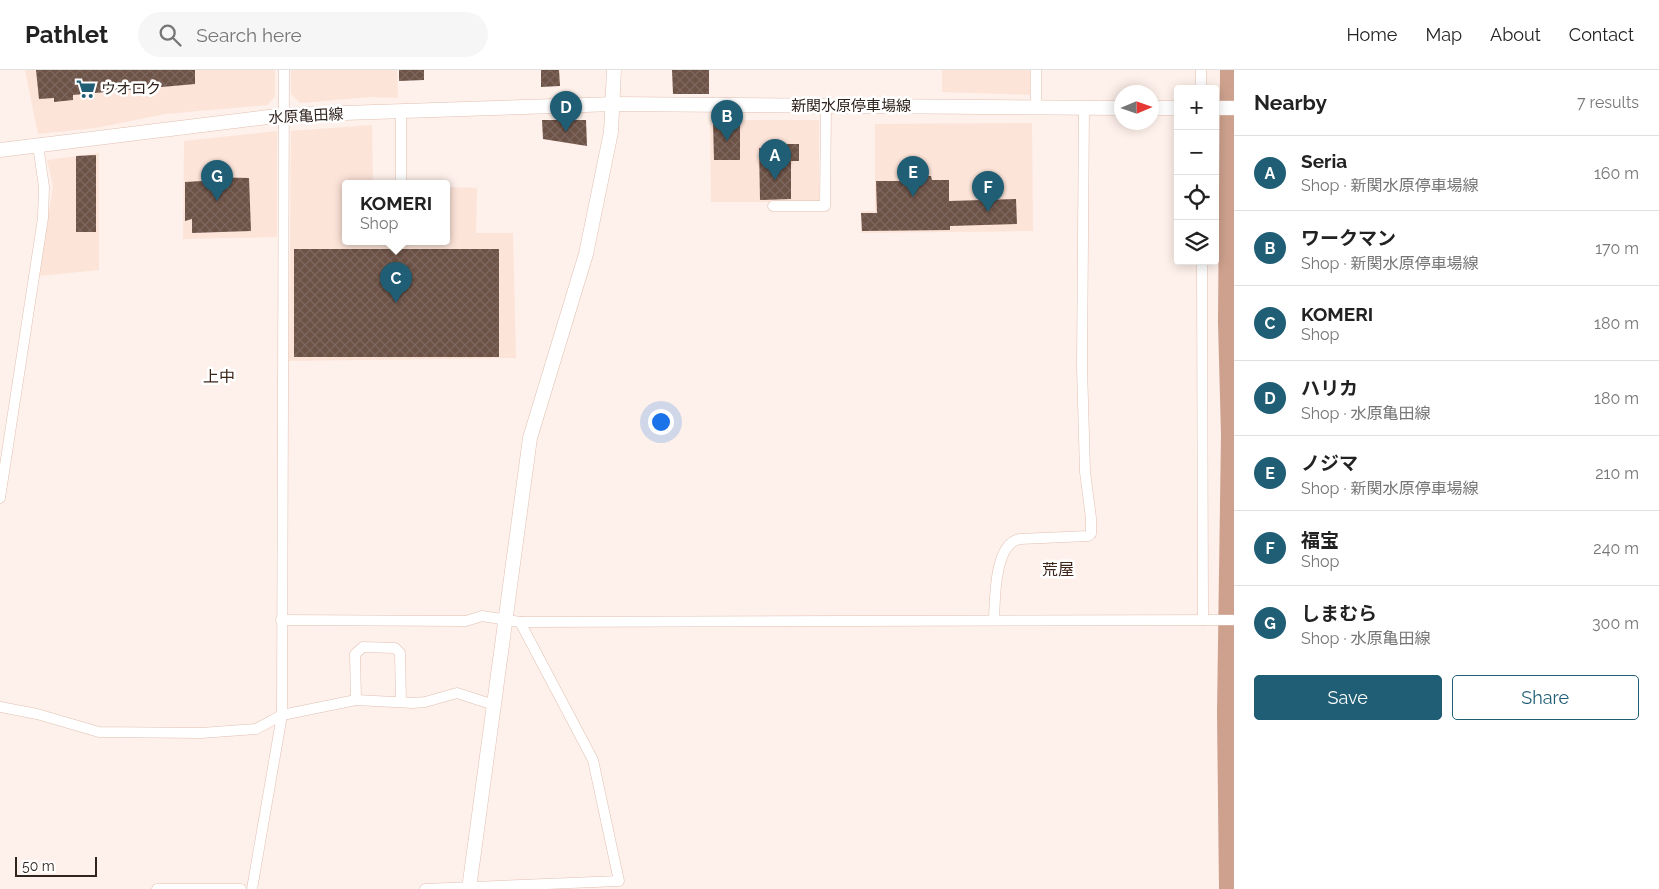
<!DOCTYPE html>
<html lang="en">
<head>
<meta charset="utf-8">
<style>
  body { margin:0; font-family:Raleway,"Noto Sans JP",sans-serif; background:#f6f6f6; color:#222 }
  .controls { position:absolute; right:15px; top:15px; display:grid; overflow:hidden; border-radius:5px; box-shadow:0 2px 12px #0003 }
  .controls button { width:45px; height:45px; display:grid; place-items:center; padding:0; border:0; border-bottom:1px solid #e0e0e0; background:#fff; color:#222; font:25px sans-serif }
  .compass { position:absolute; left:1114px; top:15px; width:45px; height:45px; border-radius:50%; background:#fff; box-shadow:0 2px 12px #0003; rotate:88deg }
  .scale { position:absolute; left:15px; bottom:12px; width:82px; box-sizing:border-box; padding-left:5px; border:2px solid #30241e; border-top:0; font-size:14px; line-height:18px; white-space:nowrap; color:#30241e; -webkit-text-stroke:4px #fff; paint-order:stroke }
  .you { position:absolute; left:660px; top:351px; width:18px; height:18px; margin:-12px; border:4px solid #fff; border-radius:50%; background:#1a73e8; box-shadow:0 0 0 8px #1a73e833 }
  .badge { display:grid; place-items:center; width:32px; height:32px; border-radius:50%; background:#1f5e74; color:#fff; font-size:16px; font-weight:700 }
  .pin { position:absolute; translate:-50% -41px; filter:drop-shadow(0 1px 2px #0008) }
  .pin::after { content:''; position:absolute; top:26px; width:18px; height:15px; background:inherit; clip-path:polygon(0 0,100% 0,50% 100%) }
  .popup { position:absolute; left:342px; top:110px; width:108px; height:65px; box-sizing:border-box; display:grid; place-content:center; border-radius:5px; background:#fff; filter:drop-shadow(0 1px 4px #0005); font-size:16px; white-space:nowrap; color:#767676 }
  .popup b { font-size:19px; color:#222 }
  .popup::after { content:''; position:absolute; left:50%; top:100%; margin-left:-10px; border:10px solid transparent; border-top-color:#fff }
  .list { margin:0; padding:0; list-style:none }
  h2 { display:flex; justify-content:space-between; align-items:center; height:65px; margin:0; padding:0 20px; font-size:21px }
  h2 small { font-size:16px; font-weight:400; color:#767676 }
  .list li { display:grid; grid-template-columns:32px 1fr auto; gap:15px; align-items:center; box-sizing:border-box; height:75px; padding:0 20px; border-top:1px solid #e0e0e0 }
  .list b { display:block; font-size:19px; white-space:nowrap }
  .list p { margin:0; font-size:16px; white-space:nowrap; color:#767676 }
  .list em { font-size:16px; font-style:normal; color:#767676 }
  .actions { display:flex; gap:10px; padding:15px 20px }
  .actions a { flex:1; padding:11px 0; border:1px solid #1f5e74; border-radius:5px; text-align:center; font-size:18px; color:#1f5e74 }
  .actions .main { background:#1f5e74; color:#fff }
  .icon { flex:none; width:28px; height:28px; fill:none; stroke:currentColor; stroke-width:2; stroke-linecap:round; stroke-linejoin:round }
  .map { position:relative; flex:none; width:1234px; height:819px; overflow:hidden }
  header { display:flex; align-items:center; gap:30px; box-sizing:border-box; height:70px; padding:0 25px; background:#fff; border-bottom:1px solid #e0e0e0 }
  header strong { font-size:24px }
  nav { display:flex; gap:28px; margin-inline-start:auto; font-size:18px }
  .search { width:350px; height:45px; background:#f6f6f6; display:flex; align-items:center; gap:12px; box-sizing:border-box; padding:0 18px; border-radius:28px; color:#767676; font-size:19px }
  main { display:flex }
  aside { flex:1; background:#fff }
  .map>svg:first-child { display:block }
  .built { fill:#fde4d9 }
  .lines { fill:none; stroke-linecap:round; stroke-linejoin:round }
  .stream { stroke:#cda18d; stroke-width:3 }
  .river { stroke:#cda18d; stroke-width:20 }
  .building { fill:url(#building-cross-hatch) }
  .street-casing { stroke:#e0c0b2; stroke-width:11 }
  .secondary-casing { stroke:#e0c0b2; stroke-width:15 }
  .street { stroke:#fff; stroke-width:10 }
  .secondary { stroke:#fff; stroke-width:14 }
  .labels { text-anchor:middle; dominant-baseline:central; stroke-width:5; stroke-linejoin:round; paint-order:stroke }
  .poi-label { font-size:15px; fill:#30241e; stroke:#fff; text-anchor:start }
  .street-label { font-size:15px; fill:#30241e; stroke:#fff }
  .neighbourhood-label { font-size:16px; fill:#3d251a; stroke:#fff }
</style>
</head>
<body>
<header>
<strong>Pathlet</strong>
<div class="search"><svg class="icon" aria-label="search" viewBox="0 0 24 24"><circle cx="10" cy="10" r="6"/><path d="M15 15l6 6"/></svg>Search here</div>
<nav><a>Home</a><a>Map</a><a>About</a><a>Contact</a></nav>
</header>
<main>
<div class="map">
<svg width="1234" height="819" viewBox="0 0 1234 819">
  <defs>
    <pattern id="building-cross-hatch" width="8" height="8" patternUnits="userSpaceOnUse" patternTransform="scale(1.25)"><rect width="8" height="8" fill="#6d5246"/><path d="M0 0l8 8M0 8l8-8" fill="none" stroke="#7e675e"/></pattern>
  </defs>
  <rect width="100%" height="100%" fill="#fef0ea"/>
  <g class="built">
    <polygon points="25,0 275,0 275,26 268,35 165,44 96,58 38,64"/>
    <polygon points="291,0 397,0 398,28 371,27 300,33 291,24"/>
    <polygon points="942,0 1030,0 1030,25 942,22"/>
    <polygon points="710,50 819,50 819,132 711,132"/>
    <polygon points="1032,53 1033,161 861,163 861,141 875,141 875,54"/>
    <polygon points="372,55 373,114 346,114 346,172 446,172 446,117 477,118 476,163 513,163 516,288 289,291 291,61"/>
    <polygon points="277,61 277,167 183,169 184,71"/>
    <polygon points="99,83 99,200 39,206 53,116 47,90"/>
  </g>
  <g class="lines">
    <polyline class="stream" points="1229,85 1234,85"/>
    <polyline class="river" points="1229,819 1227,643 1231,365 1228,252 1230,0"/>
  </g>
  <g class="building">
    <polygon points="36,0 195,0 195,14 73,25 73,30 54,32 54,28 39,29"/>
    <polygon points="399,0 424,0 424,10 399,11"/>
    <polygon points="541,0 559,0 560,16 541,17"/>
    <polygon points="672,0 709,0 709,24 673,24"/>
    <polygon points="542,50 586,50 587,76 543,69"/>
    <polygon points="740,51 740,90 714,90 713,52"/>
    <polygon points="787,74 799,74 799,91 791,91 791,129 760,130 759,78 787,78"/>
    <polygon points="96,85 96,162 76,162 76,86"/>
    <polygon points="912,106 931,106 932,110 949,110 949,131 1016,129 1017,154 950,156 950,160 862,161 861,143 877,143 876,111 912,111"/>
    <polygon points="206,107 249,108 251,161 192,163 192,149 185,151 185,112 202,111"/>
    <rect x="294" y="179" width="205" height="108"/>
  </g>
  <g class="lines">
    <defs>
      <g id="street">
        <polyline points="1201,0 1201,19"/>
        <polyline points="1036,38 1036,0"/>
        <polyline points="401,41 401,114"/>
        <polyline points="773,136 825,136 826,36"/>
        <polyline points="1202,191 1203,550"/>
        <polyline points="0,428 43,148 44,117 38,75"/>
        <polyline points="281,550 466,551 482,546 520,552 1234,550"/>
        <path d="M994,550c1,-20 0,-77 26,-81l68,-3 3,-2v-16l-6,-46 -3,-105 2,-259"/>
        <polyline points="356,630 355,584 363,577 395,578 400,583 401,632"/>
        <polyline points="0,637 37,644 99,662 201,663 256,659 282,645 356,630 413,633 425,632 457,623 494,635"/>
        <polyline points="157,819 241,819"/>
        <polyline points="252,819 282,645 284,0"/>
        <polyline points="425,819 619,811 593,690 520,552"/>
      </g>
      <g id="secondary">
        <polyline points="1152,38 1178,38"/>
        <polyline points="1215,38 1234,38"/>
        <polyline points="0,80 284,45 615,34 1122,38"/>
        <polyline points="469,819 530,368 586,184 611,62 614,0"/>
      </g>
    </defs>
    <use href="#street" class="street-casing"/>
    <use href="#secondary" class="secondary-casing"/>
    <use href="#street" class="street"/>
    <use href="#secondary" class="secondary"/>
  </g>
  <defs>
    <symbol id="supermarket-bare" viewBox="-9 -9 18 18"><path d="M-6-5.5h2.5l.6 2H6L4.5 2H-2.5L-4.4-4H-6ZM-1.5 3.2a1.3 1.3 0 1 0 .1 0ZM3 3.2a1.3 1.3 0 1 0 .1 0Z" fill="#1f5e74" stroke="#fff" stroke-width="2.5" paint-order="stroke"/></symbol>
  </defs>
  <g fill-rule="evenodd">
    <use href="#supermarket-bare" x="72" y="5" width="28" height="28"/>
  </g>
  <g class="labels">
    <g class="poi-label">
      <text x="101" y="19">ウオロク</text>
    </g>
    <g class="street-label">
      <text x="851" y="36">新関水原停車場線</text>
      <text transform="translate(306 46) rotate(-3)">水原亀田線</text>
    </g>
    <g class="neighbourhood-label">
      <text x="219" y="306">上中</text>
      <text x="1058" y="499">荒屋</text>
    </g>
  </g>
</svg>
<div class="controls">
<button>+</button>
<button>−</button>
<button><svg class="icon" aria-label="locate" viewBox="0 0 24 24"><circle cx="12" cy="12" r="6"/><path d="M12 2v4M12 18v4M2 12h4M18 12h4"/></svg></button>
<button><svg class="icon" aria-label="layers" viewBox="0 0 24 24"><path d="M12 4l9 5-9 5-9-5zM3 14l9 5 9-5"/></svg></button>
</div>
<svg class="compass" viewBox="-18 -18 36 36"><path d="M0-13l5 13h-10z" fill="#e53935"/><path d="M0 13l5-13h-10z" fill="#767676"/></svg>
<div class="scale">50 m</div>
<div class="you"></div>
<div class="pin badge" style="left:775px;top:110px">A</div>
<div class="pin badge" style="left:727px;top:71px">B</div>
<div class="pin badge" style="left:396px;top:233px">C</div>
<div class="popup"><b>KOMERI</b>Shop</div>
<div class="pin badge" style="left:566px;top:62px">D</div>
<div class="pin badge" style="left:913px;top:127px">E</div>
<div class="pin badge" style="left:988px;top:142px">F</div>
<div class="pin badge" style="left:217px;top:131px">G</div>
</div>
<aside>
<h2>Nearby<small>7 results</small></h2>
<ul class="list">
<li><span class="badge">A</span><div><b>Seria</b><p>Shop · 新関水原停車場線</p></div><em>160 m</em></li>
<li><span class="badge">B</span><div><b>ワークマン</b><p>Shop · 新関水原停車場線</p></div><em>170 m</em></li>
<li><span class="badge">C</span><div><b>KOMERI</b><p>Shop</p></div><em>180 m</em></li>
<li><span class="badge">D</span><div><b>ハリカ</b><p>Shop · 水原亀田線</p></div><em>180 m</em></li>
<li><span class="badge">E</span><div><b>ノジマ</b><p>Shop · 新関水原停車場線</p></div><em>210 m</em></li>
<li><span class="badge">F</span><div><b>福宝</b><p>Shop</p></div><em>240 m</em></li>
<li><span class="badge">G</span><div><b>しまむら</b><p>Shop · 水原亀田線</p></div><em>300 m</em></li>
</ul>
<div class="actions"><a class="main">Save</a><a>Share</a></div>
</aside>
</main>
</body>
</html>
